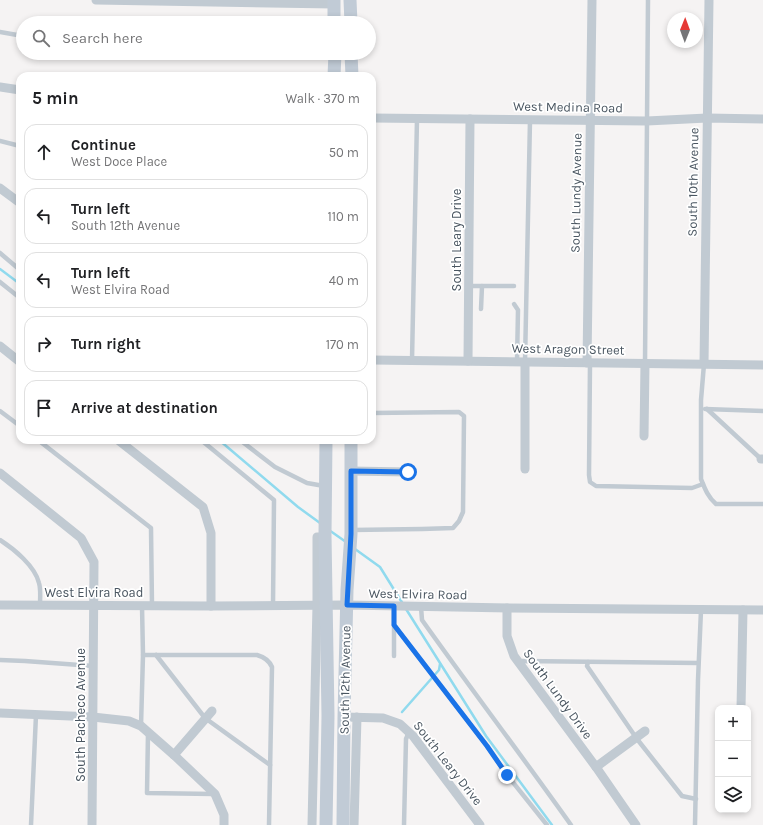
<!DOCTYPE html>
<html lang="en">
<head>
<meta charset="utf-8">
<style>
  body { margin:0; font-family:Karla,sans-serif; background:#f6f6f6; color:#202124 }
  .controls { position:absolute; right:12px; bottom:12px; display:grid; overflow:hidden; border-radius:8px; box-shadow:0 2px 6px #0003 }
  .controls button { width:36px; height:36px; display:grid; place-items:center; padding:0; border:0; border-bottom:1px solid #e0e0e0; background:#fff; color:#202124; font:20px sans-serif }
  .compass { position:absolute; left:667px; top:12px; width:36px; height:36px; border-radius:50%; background:#fff; box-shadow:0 2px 6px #0003; rotate:1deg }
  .stop { position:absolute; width:12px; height:12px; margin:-9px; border:3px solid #1a73e8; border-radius:50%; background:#fff }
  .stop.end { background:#1a73e8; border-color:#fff; box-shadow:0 1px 4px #0008 }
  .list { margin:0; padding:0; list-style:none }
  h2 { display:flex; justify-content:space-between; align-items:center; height:52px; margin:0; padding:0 16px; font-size:17px }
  h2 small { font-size:13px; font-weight:400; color:#757577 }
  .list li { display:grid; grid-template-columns:26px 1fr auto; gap:12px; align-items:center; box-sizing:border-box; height:56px; margin:0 8px 8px; padding:0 8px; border:1px solid #e0e0e0; border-radius:12px }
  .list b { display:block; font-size:15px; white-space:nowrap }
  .list p { margin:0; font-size:13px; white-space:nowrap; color:#757577 }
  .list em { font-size:13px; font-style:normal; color:#757577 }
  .icon { flex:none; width:22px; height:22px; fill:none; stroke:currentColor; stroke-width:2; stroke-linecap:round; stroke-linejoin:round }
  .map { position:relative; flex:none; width:763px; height:825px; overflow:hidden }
  .search { position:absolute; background:#fff; box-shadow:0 2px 6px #0003; left:16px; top:16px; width:360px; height:44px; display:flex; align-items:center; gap:10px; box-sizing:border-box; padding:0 14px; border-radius:22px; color:#757577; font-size:15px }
  .panel { position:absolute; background:#fff; box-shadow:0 2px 6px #0003; left:16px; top:72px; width:360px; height:372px; border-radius:12px }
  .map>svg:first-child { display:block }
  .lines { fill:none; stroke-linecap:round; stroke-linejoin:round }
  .stream { stroke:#90daee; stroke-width:2.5 }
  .lane { stroke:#c1cad2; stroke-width:4.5 }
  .street { stroke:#c1cad2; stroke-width:9 }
  .secondary { stroke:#c1cbd6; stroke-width:13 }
  .route { stroke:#1a73e8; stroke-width:5 }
  .labels { text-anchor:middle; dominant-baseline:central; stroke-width:3.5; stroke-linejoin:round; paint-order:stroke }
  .street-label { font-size:13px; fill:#4a5661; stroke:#fff }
</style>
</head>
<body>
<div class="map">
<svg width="763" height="825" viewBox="0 0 763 825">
  <rect width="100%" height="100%" fill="#f5f3f3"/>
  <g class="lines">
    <g class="stream">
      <polyline points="0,269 20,284"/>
      <polyline points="219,440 298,507 320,523"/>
      <polyline points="329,530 346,542"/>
      <polyline points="355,549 380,567 403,604"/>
      <polyline points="406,609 486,736 552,825"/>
      <polyline points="402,712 439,670 440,664"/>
    </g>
    <g class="lane">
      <polyline points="0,32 23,36"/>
      <polyline points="212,53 333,56"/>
      <polyline points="0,141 20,146"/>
      <polyline points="0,253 20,270"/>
      <polyline points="0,282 20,298"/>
      <polyline points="469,286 514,286"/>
      <polyline points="514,304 518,310 517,362"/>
      <polyline points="481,309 482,286"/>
      <polyline points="412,360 417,119"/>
      <polyline points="525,362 530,120"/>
      <polyline points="590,363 589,475 590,482 596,486 692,488 703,484"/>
      <polyline points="645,363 648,0"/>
      <path d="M704,364l-3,36v79c4,10 7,18 15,25h47"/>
      <polyline points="705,409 763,411"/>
      <polyline points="707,409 761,459"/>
      <polyline points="0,411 20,426"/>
      <polyline points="38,440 151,528 152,606"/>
      <polyline points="201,440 274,500 273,606"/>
      <polyline points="240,440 275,467 307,483 324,486"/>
      <polyline points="352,530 422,529 453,528 459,521 463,512 464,416 459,412 372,413"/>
      <path d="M0,540c14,9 35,26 39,43 2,7 1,15 1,22"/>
      <polyline points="142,606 143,655"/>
      <path d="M421,607l1,13c49,69 100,136 149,205"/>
      <polyline points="394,625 487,746 507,775 547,825"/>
      <polyline points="156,655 205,718 270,765"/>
      <polyline points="394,656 394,606"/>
      <polyline points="0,660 25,661 93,666"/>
      <polyline points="588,662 587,666 637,739 682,796 696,799"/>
      <polyline points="519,663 522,661 698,663"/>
      <path d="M141,726l2,-71h114c7,2 12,5 15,12l-3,158"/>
      <polyline points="148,733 147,793 213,794"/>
      <polyline points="31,825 36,715"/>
      <polyline points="404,825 406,739 409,732"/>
      <polyline points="695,825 698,680 701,610"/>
    </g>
    <g class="street">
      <polyline points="96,0 334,4"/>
      <polyline points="0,87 20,90"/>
      <polyline points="372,118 647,121 707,118 763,119"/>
      <polyline points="0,188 20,203"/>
      <polyline points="0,346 20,362"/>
      <polyline points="372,360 763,365"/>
      <polyline points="468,361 470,119"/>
      <polyline points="587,363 592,0"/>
      <polyline points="704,364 709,0"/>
      <polyline points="644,436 645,363"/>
      <polyline points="118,440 203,507 211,533 211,606"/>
      <polyline points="761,459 763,459"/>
      <polyline points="525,469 525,362"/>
      <polyline points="351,471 408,472"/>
      <polyline points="0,473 81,538 94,562 92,825"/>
      <polyline points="0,605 211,606 346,605 509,608 763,610"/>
      <polyline points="507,608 507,636 514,656 596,767 636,825"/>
      <polyline points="741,708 743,610"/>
      <polyline points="0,713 93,717 129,721 141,726 174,755 215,794 224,815 224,825"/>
      <polyline points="344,717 383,718 400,724 413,736 480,825"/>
      <polyline points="174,755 212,711"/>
      <polyline points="596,767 645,731"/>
      <polyline points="312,825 317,605 317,537 325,537"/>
      <polyline points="354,825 357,717"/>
    </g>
    <g class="secondary">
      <polyline points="334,0 334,23"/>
      <polyline points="350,0 351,23"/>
      <polyline points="351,53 352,76"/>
      <polyline points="334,76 335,53"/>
      <polyline points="326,825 328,716 325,535 326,440"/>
      <polyline points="343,825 344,717 347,590 351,534 351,440"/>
    </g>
  </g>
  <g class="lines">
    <polyline class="route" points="408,472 351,471 351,534 347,605 394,606 394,625 487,746 507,775"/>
  </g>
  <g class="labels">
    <g class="street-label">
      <text transform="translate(568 107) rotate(1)">West Medina Road</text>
      <text transform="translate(693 182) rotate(-89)">South 10th Avenue</text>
      <text transform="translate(576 193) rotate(-89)">South Lundy Avenue</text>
      <text transform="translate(456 240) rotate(-90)">South Leary Drive</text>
      <text transform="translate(568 349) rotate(1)">West Aragon Street</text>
      <text x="94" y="592">West Elvira Road</text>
      <text transform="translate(418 594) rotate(1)">West Elvira Road</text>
      <text transform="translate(345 680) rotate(-89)">South 12th Avenue</text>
      <text transform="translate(558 694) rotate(54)">South Lundy Drive</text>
      <text transform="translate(80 715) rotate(-90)">South Pacheco Avenue</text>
      <text transform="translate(448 763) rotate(52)">South Leary Drive</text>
    </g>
  </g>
</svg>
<div class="controls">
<button>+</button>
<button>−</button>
<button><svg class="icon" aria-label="layers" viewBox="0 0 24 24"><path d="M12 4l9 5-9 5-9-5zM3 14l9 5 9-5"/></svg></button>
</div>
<svg class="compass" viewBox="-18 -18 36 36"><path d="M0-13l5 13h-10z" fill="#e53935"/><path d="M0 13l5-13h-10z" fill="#757577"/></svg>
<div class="stop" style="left:408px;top:472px"></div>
<div class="stop end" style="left:507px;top:775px"></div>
<div class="search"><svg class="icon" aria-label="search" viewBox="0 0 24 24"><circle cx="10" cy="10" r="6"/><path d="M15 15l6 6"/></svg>Search here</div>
<section class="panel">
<h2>5 min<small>Walk · 370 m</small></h2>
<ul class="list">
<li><svg class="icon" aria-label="ahead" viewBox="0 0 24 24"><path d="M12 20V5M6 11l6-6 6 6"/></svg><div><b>Continue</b><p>West Doce Place</p></div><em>50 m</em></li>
<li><svg class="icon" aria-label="left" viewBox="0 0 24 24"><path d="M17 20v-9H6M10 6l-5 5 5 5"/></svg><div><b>Turn left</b><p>South 12th Avenue</p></div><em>110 m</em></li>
<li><svg class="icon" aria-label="left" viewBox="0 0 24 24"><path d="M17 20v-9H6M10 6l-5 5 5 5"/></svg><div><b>Turn left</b><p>West Elvira Road</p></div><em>40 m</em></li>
<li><svg class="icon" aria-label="right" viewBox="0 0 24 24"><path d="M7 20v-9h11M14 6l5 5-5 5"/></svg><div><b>Turn right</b></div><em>170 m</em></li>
<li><svg class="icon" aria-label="arrive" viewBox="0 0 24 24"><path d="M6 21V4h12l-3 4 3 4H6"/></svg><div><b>Arrive at destination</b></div></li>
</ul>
</section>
</div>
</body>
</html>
